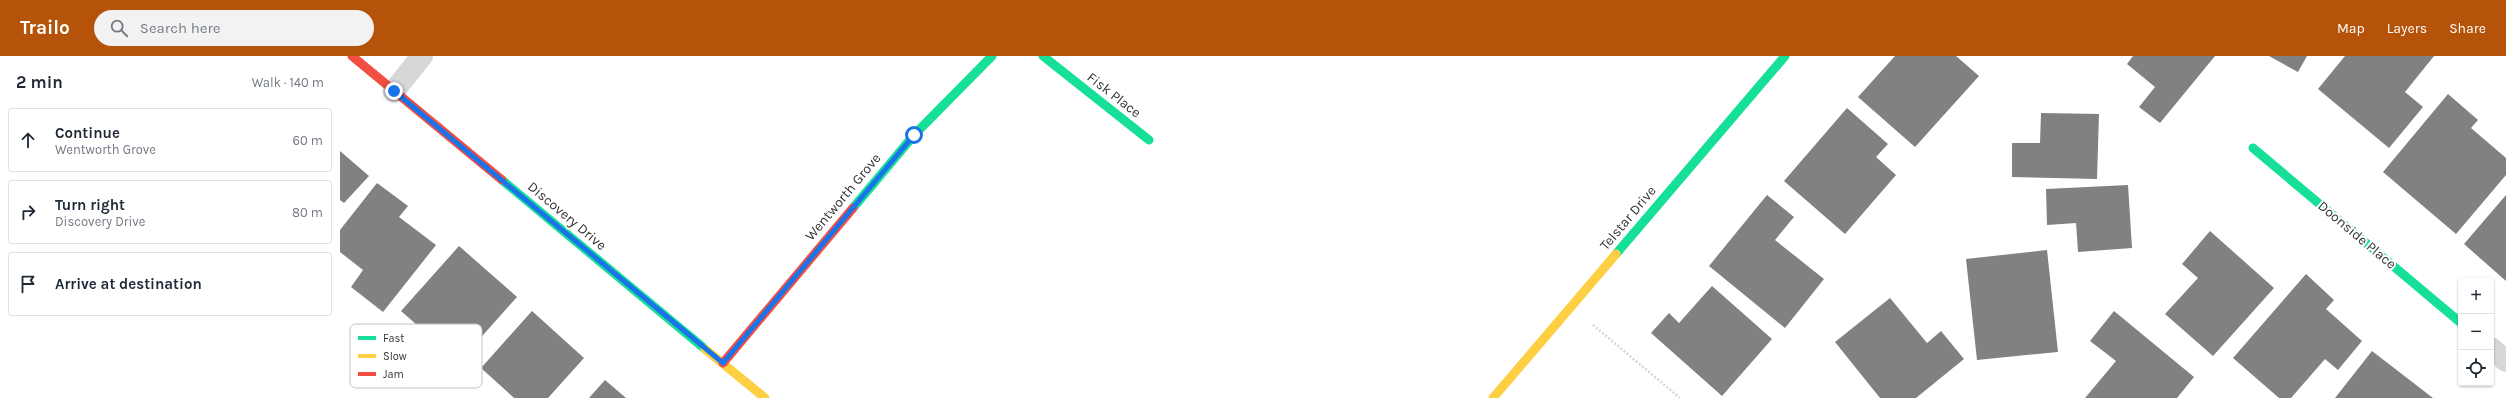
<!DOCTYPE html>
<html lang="en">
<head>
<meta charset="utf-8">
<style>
  body { margin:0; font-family:Karla,sans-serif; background:#f2f2f3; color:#1f2937 }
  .controls { position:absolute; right:12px; bottom:12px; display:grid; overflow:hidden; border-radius:4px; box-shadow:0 1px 3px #0004 }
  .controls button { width:36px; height:36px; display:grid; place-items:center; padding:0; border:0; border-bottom:1px solid #e0e1e3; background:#fff; color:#1f2937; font:20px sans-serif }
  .stop { position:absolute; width:12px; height:12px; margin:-9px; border:3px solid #1a73e8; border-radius:50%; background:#fff }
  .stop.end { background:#1a73e8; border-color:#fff; box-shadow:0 1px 4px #0008 }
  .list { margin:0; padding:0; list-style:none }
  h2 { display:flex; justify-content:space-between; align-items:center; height:52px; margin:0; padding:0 16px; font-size:17px }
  h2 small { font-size:13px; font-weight:400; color:#747a83 }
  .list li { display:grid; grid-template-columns:26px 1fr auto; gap:12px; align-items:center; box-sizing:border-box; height:64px; margin:0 8px 8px; padding:0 8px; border:1px solid #e0e1e3; border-radius:4px }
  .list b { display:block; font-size:15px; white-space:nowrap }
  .list p { margin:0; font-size:13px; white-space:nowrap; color:#747a83 }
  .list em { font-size:13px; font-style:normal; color:#747a83 }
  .icon { flex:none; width:22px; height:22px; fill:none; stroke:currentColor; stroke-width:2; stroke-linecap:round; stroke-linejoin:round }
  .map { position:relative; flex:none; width:2166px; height:342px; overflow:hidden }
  header { display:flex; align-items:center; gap:24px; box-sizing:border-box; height:56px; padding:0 20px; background:#b45309; color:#fff }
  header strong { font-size:19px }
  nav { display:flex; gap:22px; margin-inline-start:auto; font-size:14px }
  .search { width:280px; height:36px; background:#f2f2f3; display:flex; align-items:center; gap:10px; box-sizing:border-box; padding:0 14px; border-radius:22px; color:#747a83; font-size:15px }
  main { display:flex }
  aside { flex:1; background:#fff }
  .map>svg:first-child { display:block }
  .building { fill:#818181 }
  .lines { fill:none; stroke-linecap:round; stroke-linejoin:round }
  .path { stroke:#d6d6d6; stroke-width:2.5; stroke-dasharray:2 2; stroke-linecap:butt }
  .street { stroke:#d7d7d7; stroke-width:22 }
  .fast { stroke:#16e098; stroke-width:9 }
  .slow { stroke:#ffcf43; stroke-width:9 }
  .jam { stroke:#f24e42; stroke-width:9 }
  .route { stroke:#1a73e8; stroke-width:5 }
  .labels { text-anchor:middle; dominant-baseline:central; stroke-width:4; stroke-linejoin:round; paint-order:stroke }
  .street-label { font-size:14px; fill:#333; stroke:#fff }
  .key { fill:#fff; stroke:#c2c2c2; stroke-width:1 }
  .key-label { font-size:11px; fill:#333 }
</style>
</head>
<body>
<header>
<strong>Trailo</strong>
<div class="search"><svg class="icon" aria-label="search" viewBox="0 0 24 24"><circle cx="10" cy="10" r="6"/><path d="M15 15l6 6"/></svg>Search here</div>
<nav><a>Map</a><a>Layers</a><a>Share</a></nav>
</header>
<main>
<aside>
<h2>2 min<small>Walk · 140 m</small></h2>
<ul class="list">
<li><svg class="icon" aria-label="ahead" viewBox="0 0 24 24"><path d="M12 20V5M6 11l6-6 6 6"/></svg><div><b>Continue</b><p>Wentworth Grove</p></div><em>60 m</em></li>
<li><svg class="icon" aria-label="right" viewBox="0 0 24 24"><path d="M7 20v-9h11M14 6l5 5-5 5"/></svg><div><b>Turn right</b><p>Discovery Drive</p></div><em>80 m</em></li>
<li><svg class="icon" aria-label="arrive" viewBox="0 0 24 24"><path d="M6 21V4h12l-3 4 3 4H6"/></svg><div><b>Arrive at destination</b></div></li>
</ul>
</aside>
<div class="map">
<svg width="2166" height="342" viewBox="0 0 2166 342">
  <rect width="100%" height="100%" fill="#fff"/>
  <g class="building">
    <polygon points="1555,0 1616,0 1639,20 1575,91 1518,41"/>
    <polygon points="1793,0 1875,0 1820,67 1799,51 1815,31 1787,8"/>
    <polygon points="1929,0 1967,0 1958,16"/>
    <polygon points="2005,0 2094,0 2065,36 2083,51 2049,92 1978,33"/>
    <polygon points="2108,38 2138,64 2131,72 2166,102 2166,119 2116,178 2043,116"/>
    <polygon points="1507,52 1548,88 1536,101 1556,119 1505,178 1444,125"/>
    <polygon points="1701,57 1759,58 1757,123 1672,121 1672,87 1700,87"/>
    <polygon points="0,95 29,120 4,147 0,144"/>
    <polygon points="37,127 68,150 59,161 96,189 43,256 11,231 23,214 0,196 0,174"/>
    <polygon points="1788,129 1792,192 1738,196 1736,167 1707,169 1706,133"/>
    <polygon points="1427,139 1454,161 1435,184 1484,223 1445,272 1369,210"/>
    <polygon points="2166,139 2166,225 2124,188"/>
    <polygon points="1870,175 1934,232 1873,300 1825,258 1858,222 1842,208"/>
    <polygon points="119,190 177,241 119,306 61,255"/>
    <polygon points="1707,194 1718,296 1637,304 1626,203"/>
    <polygon points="1966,218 1994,244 1986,253 2022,285 1998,314 1985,303 1951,342 1939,342 1893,302"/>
    <polygon points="1372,230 1432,283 1382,340 1311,277 1329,257 1339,267"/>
    <polygon points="1550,242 1587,287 1601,275 1624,303 1576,342 1540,342 1495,286"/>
    <polygon points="192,255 244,302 208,342 174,342 141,312"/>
    <polygon points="1774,255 1854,321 1837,342 1745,342 1776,305 1750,285"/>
    <polygon points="2032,295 2093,342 1995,342"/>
    <polygon points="265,324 286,342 249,342"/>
  </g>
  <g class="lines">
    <polyline class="path" points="1253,269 1340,342"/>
    <g class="street">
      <polyline points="54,35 82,0"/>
      <polyline points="2151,292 2166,305"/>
    </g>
    <g class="fast">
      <polyline points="703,0 809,84"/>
      <polyline points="1913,92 2121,267"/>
      <polyline points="162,124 365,293"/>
      <polyline points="513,152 574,79 652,0"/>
      <polyline points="1276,198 1445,0"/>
    </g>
    <g class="slow">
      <polyline points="365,293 425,342"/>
      <polyline points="1153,342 1276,198"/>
    </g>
    <g class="jam">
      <polyline points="12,0 162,124"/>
      <polyline points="383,307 513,152"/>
    </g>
  </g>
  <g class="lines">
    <polyline class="route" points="54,35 383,307 574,79"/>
  </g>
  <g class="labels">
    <g class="street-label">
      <text transform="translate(774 39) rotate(38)">Fisk Place</text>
      <text transform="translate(503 141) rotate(-50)">Wentworth Grove</text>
      <text transform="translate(227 160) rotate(40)">Discovery Drive</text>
      <text transform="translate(1288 162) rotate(-50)">Telstar Drive</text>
      <text transform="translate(2017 179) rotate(40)">Doonside Place</text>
    </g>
  </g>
  <rect x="10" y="268" width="132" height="64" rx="6" class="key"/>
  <rect x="18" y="280" width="18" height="4" fill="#16e098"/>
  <rect x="18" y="298" width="18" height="4" fill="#ffcf43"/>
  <rect x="18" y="316" width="18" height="4" fill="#f24e42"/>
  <g class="key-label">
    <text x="43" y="286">Fast</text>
    <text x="43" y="304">Slow</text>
    <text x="43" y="322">Jam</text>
  </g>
</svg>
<div class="controls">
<button>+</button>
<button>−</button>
<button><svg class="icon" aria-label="locate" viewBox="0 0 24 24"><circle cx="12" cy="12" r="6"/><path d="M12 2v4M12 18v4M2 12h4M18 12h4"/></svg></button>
</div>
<div class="stop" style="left:574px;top:79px"></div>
<div class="stop end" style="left:54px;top:35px"></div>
</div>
</main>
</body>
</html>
